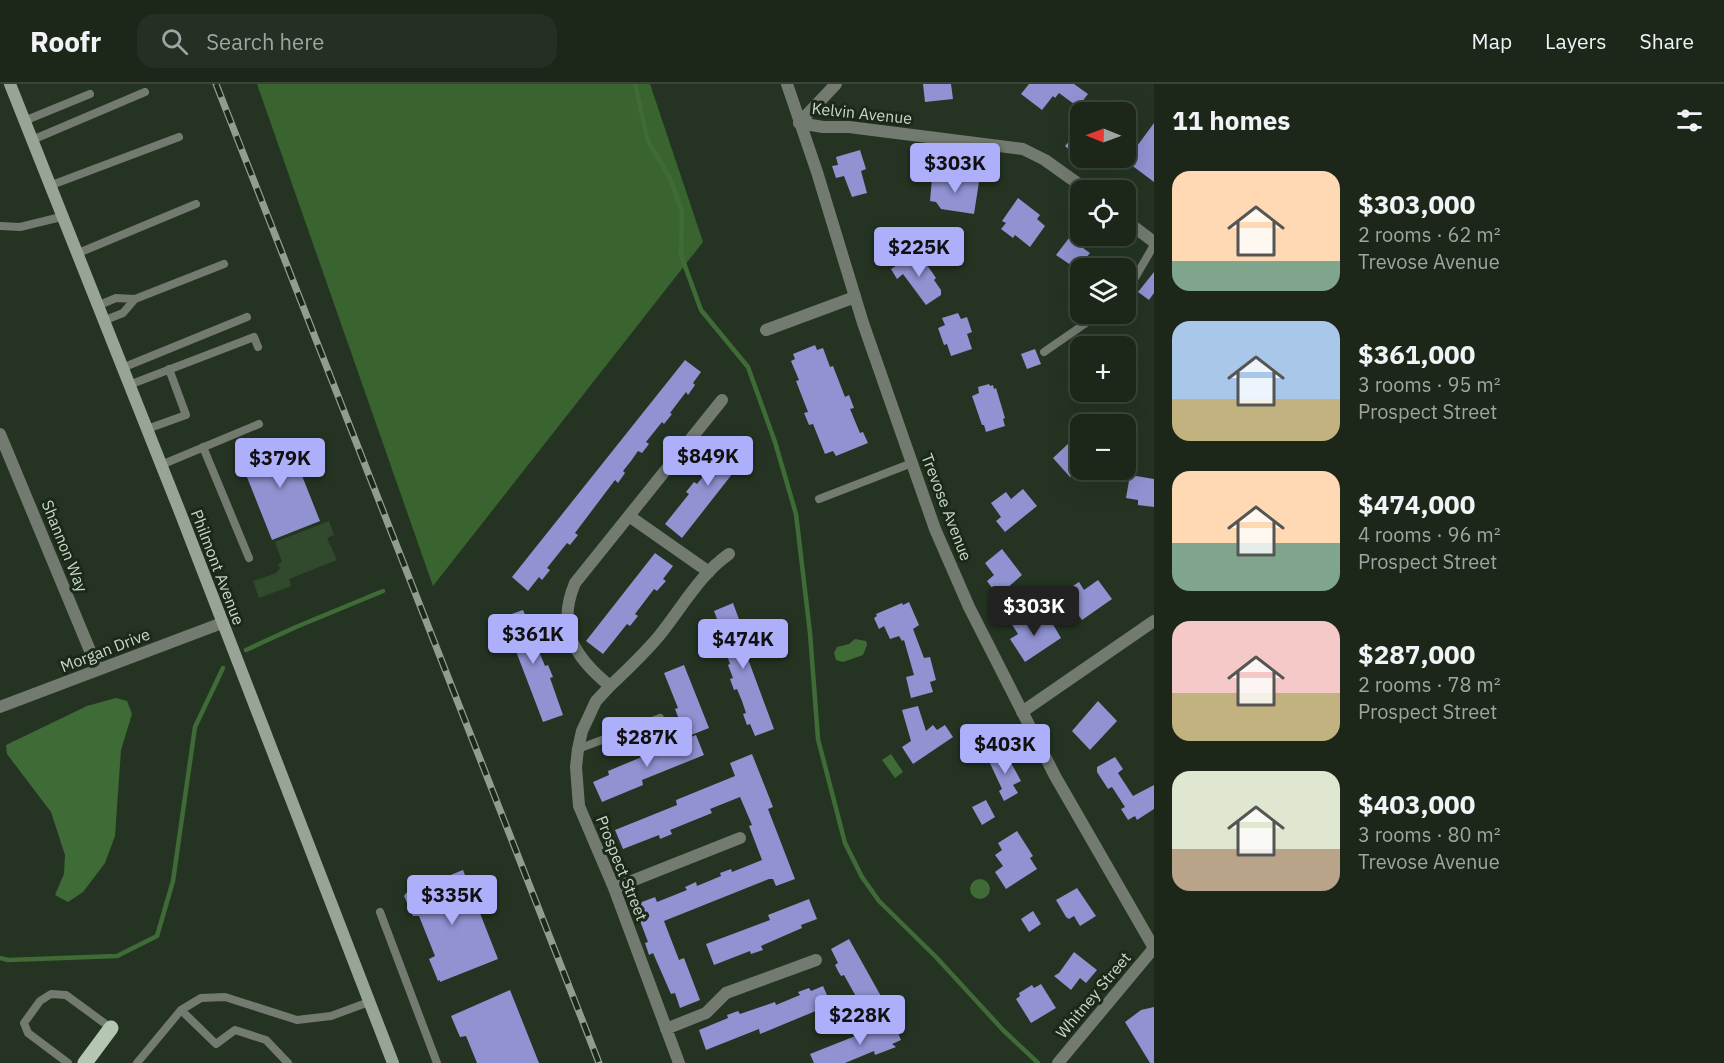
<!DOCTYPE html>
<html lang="en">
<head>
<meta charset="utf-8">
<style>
  :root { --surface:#1c271a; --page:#252f23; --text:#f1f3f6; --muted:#a0a5a2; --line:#3a4439; --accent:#adaffb }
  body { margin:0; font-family:"IBM Plex Sans",sans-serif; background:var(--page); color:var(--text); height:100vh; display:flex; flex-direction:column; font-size:22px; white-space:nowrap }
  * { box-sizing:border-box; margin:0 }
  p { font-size:20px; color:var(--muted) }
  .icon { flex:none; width:33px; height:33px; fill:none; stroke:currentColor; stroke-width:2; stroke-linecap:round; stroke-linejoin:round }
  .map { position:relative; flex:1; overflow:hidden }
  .side { display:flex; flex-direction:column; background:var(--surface); width:570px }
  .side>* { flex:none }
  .needle { width:39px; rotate:271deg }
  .tools { position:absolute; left:1070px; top:18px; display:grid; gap:12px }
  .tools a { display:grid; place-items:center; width:66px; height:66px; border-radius:12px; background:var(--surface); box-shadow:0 6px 24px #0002,0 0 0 2px var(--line); font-size:30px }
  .price { position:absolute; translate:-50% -51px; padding:0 14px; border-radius:6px; background:var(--accent); color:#111; font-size:20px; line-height:39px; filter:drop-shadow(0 2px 3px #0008) }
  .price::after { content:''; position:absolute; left:50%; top:36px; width:18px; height:14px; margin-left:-9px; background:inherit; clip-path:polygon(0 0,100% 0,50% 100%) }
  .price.active { background:#222; color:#fff }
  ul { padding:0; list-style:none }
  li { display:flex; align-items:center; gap:18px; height:150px; padding:0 18px }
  li span { display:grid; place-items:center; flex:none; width:168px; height:120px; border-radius:18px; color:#555 }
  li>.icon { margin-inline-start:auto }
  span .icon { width:72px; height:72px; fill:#fffc; stroke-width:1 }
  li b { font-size:26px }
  h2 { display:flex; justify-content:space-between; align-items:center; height:72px; padding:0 18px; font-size:26px }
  header { display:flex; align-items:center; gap:36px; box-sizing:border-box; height:84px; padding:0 30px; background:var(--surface); border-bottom:2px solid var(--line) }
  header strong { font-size:28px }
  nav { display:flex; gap:33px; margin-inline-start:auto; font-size:21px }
  .search { width:420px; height:54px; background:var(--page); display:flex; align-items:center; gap:15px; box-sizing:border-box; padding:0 21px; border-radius:18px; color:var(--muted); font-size:22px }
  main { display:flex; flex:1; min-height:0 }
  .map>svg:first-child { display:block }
</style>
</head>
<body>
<header>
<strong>Roofr</strong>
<div class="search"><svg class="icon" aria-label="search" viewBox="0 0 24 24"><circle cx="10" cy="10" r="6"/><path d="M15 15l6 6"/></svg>Search here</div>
<nav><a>Map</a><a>Layers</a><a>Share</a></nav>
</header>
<main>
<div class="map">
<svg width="1154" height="979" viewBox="0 0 1154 979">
  <rect width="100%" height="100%" fill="#253422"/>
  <path fill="#31492c" d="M 329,437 L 334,451 L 327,454 L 337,476 L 289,495 L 291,502 L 259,514 L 253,497 L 276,489 L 280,484 L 278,480 L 282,478 L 275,458 Z"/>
  <path fill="#396430" d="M 257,0 L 650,0 L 703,158 L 433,502 Z"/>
  <path fill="#3f6b37" d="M 855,555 L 866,557 L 867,561 L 863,571 L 843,578 L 836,576 L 834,569 L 837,563 L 849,560 Z
    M 116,614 L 127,617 L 132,630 L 121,666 L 115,752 L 105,779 L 83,808 L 68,818 L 55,811 L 64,790 L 65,771 L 51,728 L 7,670 L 6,661 L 87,622 Z
    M 891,670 L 903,688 L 895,694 L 882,676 Z
    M970 805a10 10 0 1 1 20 0a10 10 0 1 1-20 0Z"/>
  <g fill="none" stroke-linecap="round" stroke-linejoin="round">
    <path stroke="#3f6b37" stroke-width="4.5" d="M 635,0 L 648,57 L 670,94 L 682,128 L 681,171 L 701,226 L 748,283 L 775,358 L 796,430 L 810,549 L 818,655 L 845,759 L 862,793 L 879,817 L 936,873 L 1003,946 L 1038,979
      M 246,566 L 296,543 L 383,507
      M 0,874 L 8,876 L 117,872 L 157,852 L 173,797 L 195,643 L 223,584"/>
  </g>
  <path fill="#9092d2" d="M 923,0 L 951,0 L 953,15 L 925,18 Z
    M 1029,0 L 1074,0 L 1088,10 L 1078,23 L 1059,9 L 1055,14 L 1053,12 L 1042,26 L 1021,10 Z
    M 1154,39 L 1154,98 L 1126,77 Z
    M 1080,45 L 1080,75 L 1065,62 Z
    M 860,66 L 866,85 L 861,87 L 867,109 L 852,113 L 844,92 L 836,94 L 832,82 L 838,81 L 836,73 Z
    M 940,92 L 979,98 L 974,130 L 941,125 L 936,118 L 930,117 L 932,94 L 939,95 Z
    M 1018,114 L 1040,131 L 1037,135 L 1045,142 L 1030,163 L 1015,151 L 1013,154 L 1001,145 L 1006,139 L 1002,137 Z
    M 1069,154 L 1090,169 L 1086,174 L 1100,184 L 1075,184 L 1056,171 Z
    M 918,168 L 936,194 L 934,196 L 941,206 L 941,211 L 926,221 L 903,190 L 897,195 L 891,185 Z
    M 1154,188 L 1154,209 L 1149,216 L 1138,208 Z
    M 958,229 L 961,235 L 967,233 L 972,248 L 967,250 L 972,265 L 951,272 L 947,260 L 944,261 L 938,244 L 945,241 L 942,234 Z
    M 815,261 L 817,266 L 823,264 L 830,283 L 833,282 L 845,313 L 849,311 L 854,324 L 850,325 L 860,349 L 863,348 L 868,359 L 836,372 L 833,367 L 825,370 L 813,340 L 809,341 L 804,329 L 808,328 L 796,297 L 799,296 L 791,277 L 795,275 L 793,270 Z
    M 1035,265 L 1041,280 L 1027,285 L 1021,270 Z
    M 685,276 L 701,288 L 693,299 L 695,301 L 688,311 L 686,308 L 670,329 L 672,330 L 664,340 L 662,338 L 646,358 L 649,360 L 642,369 L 638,367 L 631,377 L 623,387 L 625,389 L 618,399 L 615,396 L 575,449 L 578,451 L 570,461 L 567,459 L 547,484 L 550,486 L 542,496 L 539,493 L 528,507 L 512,493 Z
    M 989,300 L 990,302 L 993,301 L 994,305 L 996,304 L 1005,334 L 1003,335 L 1005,342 L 986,348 L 984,341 L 982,341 L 972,312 L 979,309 L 978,303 Z
    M 735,353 L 751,366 L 682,454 L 665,440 L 689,410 L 686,408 L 694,398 L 697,400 L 717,375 L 714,373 L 722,363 L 724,365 Z
    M 287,354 L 320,437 L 272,456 L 239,373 Z
    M 1069,359 L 1080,372 L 1080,384 L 1070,393 L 1053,374 Z
    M 1130,391 L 1154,395 L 1154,423 L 1138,421 L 1138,416 L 1126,414 Z
    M 1023,405 L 1037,422 L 1005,448 L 996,437 L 1001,433 L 991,419 L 1006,408 L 1011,415 Z
    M 1002,465 L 1022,491 L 998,512 L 987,497 L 994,491 L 985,479 Z
    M 655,469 L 673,482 L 663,495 L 666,497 L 657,507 L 654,505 L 635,530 L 638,532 L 630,542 L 627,540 L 603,570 L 586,557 Z
    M 1098,496 L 1112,515 L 1082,536 L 1068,517 L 1072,514 L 1067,506 L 1079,498 L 1084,506 Z
    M 909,518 L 919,541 L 913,545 L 924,574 L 930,573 L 936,596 L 930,598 L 933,608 L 911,614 L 906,593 L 914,591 L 904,556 L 902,557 L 899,552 L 890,555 L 884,542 L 879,545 L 874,534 L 877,532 L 876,530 L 902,519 L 903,521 Z
    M 733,519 L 753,573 L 748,575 L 774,645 L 755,652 L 750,640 L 747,641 L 743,630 L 746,629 L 742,617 L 737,605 L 734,606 L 730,595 L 733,594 L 728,581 L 730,580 L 722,558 L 725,556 L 714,527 Z
    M 523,526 L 529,540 L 532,539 L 537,552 L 533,553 L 545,582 L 548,581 L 553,593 L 550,594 L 563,631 L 543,638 L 503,533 Z
    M 1047,530 L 1061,554 L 1025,578 L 1010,555 L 1018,550 L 1011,539 L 1022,532 L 1029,542 Z
    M 684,581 L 709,644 L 686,653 L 675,625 L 678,624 L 664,589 Z
    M 1098,617 L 1117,637 L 1090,666 L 1072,647 Z
    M 918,622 L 926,647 L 933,641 L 937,646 L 945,641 L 953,653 L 913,680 L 902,663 L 911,657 L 902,626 Z
    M 696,651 L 704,671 L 642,696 L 643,701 L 602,718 L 593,698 L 609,691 L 608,687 L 649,670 L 648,666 L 653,664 L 660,661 L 661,665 Z
    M 1002,668 L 1005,674 L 1009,675 L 1021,697 L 1013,701 L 1018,709 L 1004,717 L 999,707 L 1002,705 L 988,675 Z
    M 752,670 L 773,723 L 768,725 L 795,795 L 776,802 L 773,795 L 769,795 L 664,837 L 679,876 L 684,874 L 700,916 L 680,924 L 675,909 L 671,910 L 653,869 L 649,871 L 645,859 L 648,858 L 634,821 L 655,813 L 657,818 L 687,806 L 685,803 L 696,798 L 697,802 L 721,792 L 720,789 L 731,785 L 732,788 L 762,776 L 749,742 L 752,741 L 740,713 L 710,725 L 712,729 L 670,746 L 672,750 L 660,755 L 659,751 L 623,765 L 615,746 L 677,721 L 676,716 L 735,692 L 730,679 Z
    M 1115,673 L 1123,685 L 1118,689 L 1133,712 L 1154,701 L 1154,725 L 1137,736 L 1135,732 L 1128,736 L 1121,725 L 1125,723 L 1112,703 L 1108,705 L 1097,688 L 1097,683 Z
    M 986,716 L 995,733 L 982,741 L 972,723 Z
    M 1017,747 L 1033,772 L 1030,774 L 1037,785 L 1006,805 L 995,788 L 1003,782 L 995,771 L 1002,766 L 998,759 Z
    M 463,786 L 498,875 L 440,898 L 440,896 L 438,897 L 429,875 L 435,872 L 419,832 L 413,832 L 404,812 L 406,809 Z
    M 1077,804 L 1096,832 L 1080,842 L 1074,832 L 1069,835 L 1066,833 L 1056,816 Z
    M 809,815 L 817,835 L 801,841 L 802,844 L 761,862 L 763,866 L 751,870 L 750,867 L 714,881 L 706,860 L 770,836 L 768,831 Z
    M 1033,827 L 1041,840 L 1029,848 L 1021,835 Z
    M 849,855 L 882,914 L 863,925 L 844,891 L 841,892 L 838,887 L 835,881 L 838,879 L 831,865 Z
    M 1074,868 L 1097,886 L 1086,899 L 1080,894 L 1071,906 L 1054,892 L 1059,889 Z
    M 1041,900 L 1056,924 L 1031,939 L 1016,915 L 1020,912 L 1019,909 L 1032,901 L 1034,904 Z
    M 823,902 L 831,920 L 823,924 L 760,950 L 759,945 L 706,966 L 699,946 L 728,934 L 727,931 L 738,927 L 740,930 L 775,918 L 776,921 L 800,911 L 798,908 L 809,904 L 811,907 Z
    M 510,906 L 539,979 L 477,979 L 466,952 L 460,953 L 451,932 Z
    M 1154,923 L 1154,979 L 1150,979 L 1125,938 L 1141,926 Z
    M 893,937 L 901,956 L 892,960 L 896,963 L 875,971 L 874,967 L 845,979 L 814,979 L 810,970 Z"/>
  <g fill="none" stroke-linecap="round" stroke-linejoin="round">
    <path stroke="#737b71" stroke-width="8" d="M 24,37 L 90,10
      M 32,56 L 145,8
      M 49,102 L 179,53
      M 0,142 L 20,143 L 61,133
      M 76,170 L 196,120
      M 1125,205 L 1132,199 L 1154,161
      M 97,222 L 116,214 L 135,215 L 224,180
      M 103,237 L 123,229 L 135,215
      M 1044,268 L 1099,230
      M 122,284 L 247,233
      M 129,301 L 254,253 L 258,263
      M 147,345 L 186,331 L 169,285
      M 203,363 L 249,474
      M 161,381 L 259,340
      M 819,415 L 912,379
      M 578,665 L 660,634
      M 380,828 L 437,979
      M 181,926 L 201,914 L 225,913 L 297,936 L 331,932 L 369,918
      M 68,979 L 28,949 L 24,939 L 40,917 L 51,910 L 66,911 L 111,944
      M 137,979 L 181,926 L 216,960 L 235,946 L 266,956 L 288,979"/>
    <path stroke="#737b71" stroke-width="12" d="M 799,39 L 823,43 L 849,43 L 1023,65 L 1045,76 L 1087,106
      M 799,39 L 836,0
      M 1125,136 L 1154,158
      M 766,246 L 855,213
      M 0,350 L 98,586
      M 629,432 L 709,488
      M 610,602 C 627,586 644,570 659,552 C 681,525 700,490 729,470
      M 0,623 L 222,539
      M 614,804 L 740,754
      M 666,945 L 706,929 L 726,909 L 816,876
      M 679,979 L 614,804 L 579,722 L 576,683 L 578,665 L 582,647 L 596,617 L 610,602 C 574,573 556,544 575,499 L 722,316
      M 1058,979 L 1154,864"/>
    <path stroke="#737b71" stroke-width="12" d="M 787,0 L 817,88 L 863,239 L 935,445 L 969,523 L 1055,692 L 1154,864
      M 1022,628 L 1154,537"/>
    <path stroke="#98a596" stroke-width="12" d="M 10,0 L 180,428 L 393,979"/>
    <path stroke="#b5c6b2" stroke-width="15" d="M 85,979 L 111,944"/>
    <defs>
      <path id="rail" d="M 216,0 L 599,979"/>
    </defs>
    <use href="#rail" stroke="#929d8f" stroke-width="7"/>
    <use href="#rail" stroke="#1b2a18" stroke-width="4.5" stroke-dasharray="14" stroke-linecap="butt"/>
  </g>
  <g text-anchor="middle" stroke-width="6" stroke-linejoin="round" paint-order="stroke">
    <g font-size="16" fill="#ccd6ca" stroke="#1b2a18">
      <text transform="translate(862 29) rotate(6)" y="6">Kelvin Avenue</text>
      <text transform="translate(947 423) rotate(69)" y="6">Trevose Avenue</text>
      <text transform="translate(65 462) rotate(68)" y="6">Shannon Way</text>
      <text transform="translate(218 483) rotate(69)" y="6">Philmont Avenue</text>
      <text transform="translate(105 566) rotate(-21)" y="6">Morgan Drive</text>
      <text transform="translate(622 784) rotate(68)" y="6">Prospect Street</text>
      <text transform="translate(1093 911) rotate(-50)" y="6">Whitney Street</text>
    </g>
  </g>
</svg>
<div class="tools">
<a><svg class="needle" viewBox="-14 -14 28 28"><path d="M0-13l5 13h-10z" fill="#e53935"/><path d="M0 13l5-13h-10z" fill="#a0a5a2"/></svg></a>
<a><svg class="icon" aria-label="locate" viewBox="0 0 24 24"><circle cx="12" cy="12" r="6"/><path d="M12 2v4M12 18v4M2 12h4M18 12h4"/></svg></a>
<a><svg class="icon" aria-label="layers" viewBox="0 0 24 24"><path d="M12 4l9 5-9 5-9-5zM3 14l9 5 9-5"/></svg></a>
<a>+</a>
<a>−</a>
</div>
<b class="price" style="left:955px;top:110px">$303K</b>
<b class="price" style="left:919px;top:194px">$225K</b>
<b class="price" style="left:708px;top:403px">$849K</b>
<b class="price" style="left:280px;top:405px">$379K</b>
<b class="price active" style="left:1034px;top:553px">$303K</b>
<b class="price" style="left:533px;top:581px">$361K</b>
<b class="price" style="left:743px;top:586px">$474K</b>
<b class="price" style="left:647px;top:684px">$287K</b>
<b class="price" style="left:1005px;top:691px">$403K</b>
<b class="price" style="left:452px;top:842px">$335K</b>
<b class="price" style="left:860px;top:962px">$228K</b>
</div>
<section class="side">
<h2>11 homes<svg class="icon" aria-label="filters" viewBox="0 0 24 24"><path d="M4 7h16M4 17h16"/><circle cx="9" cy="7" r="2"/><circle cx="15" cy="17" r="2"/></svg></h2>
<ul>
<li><span style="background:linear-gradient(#ffd9b3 75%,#7fa58c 0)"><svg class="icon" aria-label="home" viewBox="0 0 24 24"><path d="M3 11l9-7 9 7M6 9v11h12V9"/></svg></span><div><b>$303,000</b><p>2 rooms · 62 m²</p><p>Trevose Avenue</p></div></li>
<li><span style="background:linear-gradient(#a9c7e8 65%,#c2b280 0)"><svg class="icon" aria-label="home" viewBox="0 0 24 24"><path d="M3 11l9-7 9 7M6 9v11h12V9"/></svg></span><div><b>$361,000</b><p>3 rooms · 95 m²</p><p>Prospect Street</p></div></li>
<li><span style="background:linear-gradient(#ffd9b3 60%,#7fa58c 0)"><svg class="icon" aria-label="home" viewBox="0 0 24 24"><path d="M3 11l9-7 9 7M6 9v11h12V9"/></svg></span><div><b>$474,000</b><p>4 rooms · 96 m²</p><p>Prospect Street</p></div></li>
<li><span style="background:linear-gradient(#f6c9c9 60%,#c2b280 0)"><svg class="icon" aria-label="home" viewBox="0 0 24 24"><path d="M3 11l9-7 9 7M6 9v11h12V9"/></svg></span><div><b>$287,000</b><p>2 rooms · 78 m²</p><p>Prospect Street</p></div></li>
<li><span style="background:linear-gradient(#dfe7d0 65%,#b9a48a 0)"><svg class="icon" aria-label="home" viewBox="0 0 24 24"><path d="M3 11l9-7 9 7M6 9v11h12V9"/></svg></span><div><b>$403,000</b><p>3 rooms · 80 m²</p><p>Trevose Avenue</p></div></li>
</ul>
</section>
</main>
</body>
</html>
